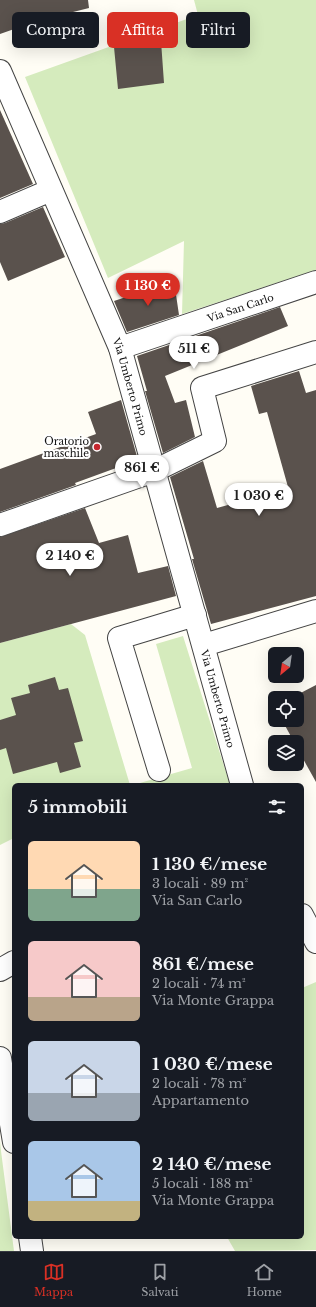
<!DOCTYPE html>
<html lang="it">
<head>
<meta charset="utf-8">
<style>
  :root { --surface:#171b24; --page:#242831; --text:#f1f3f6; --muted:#9ea1a6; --line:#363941; --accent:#d93025 }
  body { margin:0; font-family:"Libre Baskerville",serif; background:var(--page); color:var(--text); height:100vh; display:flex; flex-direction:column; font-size:15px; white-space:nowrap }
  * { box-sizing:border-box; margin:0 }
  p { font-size:13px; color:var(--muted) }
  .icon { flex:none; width:22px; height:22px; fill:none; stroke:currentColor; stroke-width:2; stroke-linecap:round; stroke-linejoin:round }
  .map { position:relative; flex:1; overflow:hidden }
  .panel { position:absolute; left:12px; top:783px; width:292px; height:456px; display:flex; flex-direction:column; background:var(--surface); border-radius:6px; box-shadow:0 4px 16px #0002 }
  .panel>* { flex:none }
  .guide { position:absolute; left:12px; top:12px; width:292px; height:36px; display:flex; gap:8px }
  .needle { width:26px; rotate:209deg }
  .buttons { position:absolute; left:268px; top:647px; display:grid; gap:8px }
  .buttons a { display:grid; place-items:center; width:36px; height:36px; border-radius:6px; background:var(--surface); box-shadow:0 4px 16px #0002; font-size:20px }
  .price { position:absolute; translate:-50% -34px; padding:0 9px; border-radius:14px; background:#fff; color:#222; font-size:13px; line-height:26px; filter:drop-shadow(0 1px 2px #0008) }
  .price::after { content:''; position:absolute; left:50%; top:24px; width:12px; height:9px; margin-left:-6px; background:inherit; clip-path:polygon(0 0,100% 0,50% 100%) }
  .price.selected { background:var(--accent); color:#fff }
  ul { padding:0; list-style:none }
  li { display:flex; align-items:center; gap:12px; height:100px; padding:0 16px }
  li span { display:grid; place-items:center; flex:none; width:112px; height:80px; border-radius:6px; color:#555 }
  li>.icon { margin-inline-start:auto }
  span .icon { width:48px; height:48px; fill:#fffc; stroke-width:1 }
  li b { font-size:17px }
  h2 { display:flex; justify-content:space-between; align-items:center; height:48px; padding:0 16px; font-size:17px }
  .chip { padding:0 14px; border-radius:6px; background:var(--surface); box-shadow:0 4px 16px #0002; font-size:14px; line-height:36px }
  .chip.selected { background:var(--accent); color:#fff }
  .tab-bar { display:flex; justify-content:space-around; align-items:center; height:56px; border-top:1px solid var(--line); background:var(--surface); font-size:11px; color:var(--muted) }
  .tab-bar a { display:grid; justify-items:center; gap:2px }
  .tab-bar .selected { color:var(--accent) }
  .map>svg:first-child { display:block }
</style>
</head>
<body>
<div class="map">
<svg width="316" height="1251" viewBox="0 0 316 1251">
  <rect width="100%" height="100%" fill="#fffdf5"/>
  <path fill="#d5ebbd" d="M 194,0 L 316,0 L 316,270 L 182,314 L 184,241 L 108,278 L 25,77 L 198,15 Z
    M 71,624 L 85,635 L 130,785 L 14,785 L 14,838 L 0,845 L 0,643 Z
    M 183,636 L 230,785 L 133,785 L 192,768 L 156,644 Z
    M 316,982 L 316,1250 L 235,1251 L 227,1237 L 302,1237 L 302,988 Z
    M 0,1141 L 1,1151 L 14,1251 L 0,1251 Z"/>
  <path fill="#5a524d" d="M 0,0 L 88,0 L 89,8 L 37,21 L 0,34 Z
    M 159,13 L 164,83 L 118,89 L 112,26 Z
    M 0,110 L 33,184 L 0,198 Z
    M 43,207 L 65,257 L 8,281 L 0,262 L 0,224 L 5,223 Z
    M 174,281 L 179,315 L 127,332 L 114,301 Z
    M 280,307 L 288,326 L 165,376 L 175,403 L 186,400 L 195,437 L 163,453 L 145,391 L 147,391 L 137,356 Z
    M 299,371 L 306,393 L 316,390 L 316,596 L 211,624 L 192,559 L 194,559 L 170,477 L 203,461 L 217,508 L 286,489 L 285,488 L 288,487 L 267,412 L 259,414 L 251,386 Z
    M 121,400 L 138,460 L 75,483 L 76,485 L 0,512 L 0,469 L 96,434 L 88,412 Z
    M 85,508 L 99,543 L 128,535 L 138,573 L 168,566 L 176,596 L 0,643 L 0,537 Z
    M 55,677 L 59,690 L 68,688 L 83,741 L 74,743 L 81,767 L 60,773 L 57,762 L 13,774 L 6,748 L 0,750 L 0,720 L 16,715 L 11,698 L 30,693 L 28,685 Z
    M 316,685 L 316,782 L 297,748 L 297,742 L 294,742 L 282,720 L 297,720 L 297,698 L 291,698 Z"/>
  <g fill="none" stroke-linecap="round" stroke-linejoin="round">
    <defs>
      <g id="minor">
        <path id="s1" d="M 0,71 L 120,348 L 242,785"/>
        <path d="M 0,212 L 51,190"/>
        <path id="s2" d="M 120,348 L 316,282"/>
        <path d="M 0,525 L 154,471 L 215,441 L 202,388 L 316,352"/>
        <path d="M 204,645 L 316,611"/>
        <path d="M 159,770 L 119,638 L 195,615"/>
        <path d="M 302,915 L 316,942"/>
        <path d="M 0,970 L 14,962"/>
        <path d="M 0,1058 L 14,1142"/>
        <path d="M 30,1237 L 32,1251"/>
      </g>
    </defs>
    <use href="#minor" stroke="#444" stroke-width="24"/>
    <use href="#minor" stroke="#fff" stroke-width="22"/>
  </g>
  <circle fill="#c4262e" stroke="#fff" stroke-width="1.5" cx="97" cy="447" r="4"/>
  <g text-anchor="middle" stroke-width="4" stroke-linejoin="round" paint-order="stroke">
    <g font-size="10" fill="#111" stroke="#fff">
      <text dy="4" stroke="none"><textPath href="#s2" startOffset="127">Via San Carlo</textPath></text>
      <text dy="4" stroke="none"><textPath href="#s1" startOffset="342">Via Umberto Primo</textPath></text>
      <text dy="4" stroke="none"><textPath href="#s1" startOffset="666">Via Umberto Primo</textPath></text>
    </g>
    <g font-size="10" fill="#111" stroke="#fff" text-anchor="end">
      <text x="89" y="445">Oratorio<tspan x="89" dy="12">maschile</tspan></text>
    </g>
  </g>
</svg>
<div class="buttons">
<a><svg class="needle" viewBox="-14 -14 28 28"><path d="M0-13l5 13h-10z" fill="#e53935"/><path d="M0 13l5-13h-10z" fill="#9ea1a6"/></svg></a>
<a><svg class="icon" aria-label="locate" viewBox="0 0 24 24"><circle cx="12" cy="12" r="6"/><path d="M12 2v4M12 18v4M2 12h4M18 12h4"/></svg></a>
<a><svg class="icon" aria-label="layers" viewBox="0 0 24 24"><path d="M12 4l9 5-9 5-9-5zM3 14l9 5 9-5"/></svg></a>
</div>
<b class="price selected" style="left:148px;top:307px">1 130 €</b>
<b class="price" style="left:194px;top:370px">511 €</b>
<b class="price" style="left:142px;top:489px">861 €</b>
<b class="price" style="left:259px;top:517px">1 030 €</b>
<b class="price" style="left:70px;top:577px">2 140 €</b>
<div class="guide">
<a class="chip">Compra</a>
<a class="chip selected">Affitta</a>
<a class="chip">Filtri</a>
</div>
<section class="panel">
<h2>5 immobili<svg class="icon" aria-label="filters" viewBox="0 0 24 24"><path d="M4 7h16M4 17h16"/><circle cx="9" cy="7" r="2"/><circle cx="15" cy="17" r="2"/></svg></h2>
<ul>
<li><span style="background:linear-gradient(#ffd9b3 60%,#7fa58c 0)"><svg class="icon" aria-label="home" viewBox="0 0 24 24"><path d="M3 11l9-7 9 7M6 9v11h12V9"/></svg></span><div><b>1 130 €/mese</b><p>3 locali · 89 m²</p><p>Via San Carlo</p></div></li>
<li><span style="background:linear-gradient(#f6c9c9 70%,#b9a48a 0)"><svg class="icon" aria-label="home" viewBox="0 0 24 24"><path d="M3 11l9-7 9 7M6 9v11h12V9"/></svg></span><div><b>861 €/mese</b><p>2 locali · 74 m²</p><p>Via Monte Grappa</p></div></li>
<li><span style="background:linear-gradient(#c9d6e8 65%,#9aa5b1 0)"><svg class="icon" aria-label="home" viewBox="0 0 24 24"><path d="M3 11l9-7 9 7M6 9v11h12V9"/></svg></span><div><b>1 030 €/mese</b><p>2 locali · 78 m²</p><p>Appartamento</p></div></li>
<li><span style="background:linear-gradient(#a9c7e8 75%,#c2b280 0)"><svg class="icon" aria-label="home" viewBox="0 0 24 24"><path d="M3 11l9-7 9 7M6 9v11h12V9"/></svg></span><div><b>2 140 €/mese</b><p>5 locali · 188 m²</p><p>Via Monte Grappa</p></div></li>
</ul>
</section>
</div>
<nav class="tab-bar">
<a class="selected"><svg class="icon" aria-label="map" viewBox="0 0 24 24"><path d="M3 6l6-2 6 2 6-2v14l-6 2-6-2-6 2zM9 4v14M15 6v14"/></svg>Mappa</a>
<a><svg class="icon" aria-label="saved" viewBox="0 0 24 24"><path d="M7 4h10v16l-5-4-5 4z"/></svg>Salvati</a>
<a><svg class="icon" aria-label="home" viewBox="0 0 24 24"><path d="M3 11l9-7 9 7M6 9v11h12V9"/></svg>Home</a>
</nav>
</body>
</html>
